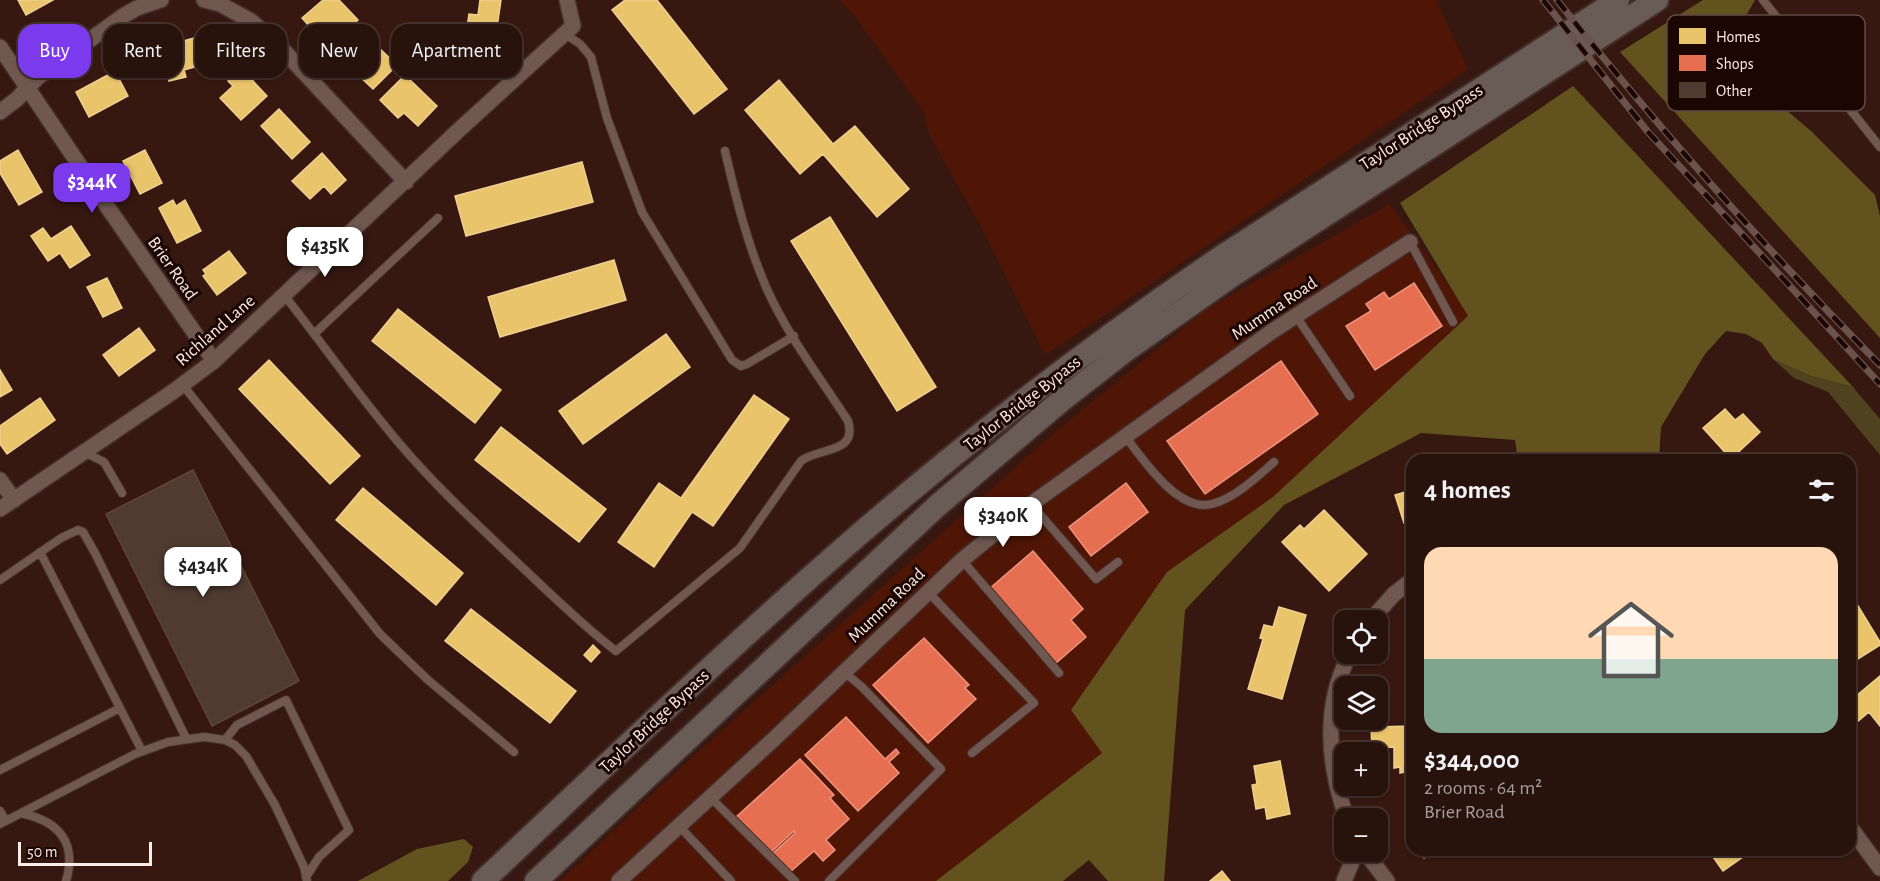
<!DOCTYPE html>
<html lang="en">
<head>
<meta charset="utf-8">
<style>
  :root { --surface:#28120c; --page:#301b15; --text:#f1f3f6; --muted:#a59e9d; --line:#44322d; --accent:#7c3aed }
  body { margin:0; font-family:"Alegreya Sans",sans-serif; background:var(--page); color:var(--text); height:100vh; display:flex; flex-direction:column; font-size:22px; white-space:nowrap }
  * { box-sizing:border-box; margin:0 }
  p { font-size:20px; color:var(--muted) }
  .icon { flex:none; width:33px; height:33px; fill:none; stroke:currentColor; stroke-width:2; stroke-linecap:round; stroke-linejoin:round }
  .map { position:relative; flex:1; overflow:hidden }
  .sheet { position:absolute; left:1406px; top:454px; width:450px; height:402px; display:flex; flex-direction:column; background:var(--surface); border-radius:18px; box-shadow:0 2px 4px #0004,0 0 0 2px var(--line) }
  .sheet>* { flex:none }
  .hud { position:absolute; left:18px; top:24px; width:570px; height:54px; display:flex; gap:12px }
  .buttons { position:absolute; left:1334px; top:610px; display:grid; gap:12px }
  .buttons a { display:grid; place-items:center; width:54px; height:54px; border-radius:12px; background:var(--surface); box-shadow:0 2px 4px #0004,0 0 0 2px var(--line); font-size:30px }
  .scale { position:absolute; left:18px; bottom:15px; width:134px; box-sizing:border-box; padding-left:6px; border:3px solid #fbece8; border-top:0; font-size:16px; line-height:21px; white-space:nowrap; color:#fbece8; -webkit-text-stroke:4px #1c0602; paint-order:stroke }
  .price { position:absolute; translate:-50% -51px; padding:0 14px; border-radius:12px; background:#fff; color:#222; font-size:20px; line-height:39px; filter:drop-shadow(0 2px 3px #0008) }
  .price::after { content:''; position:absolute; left:50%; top:36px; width:18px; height:14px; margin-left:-9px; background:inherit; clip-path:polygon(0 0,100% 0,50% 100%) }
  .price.active { background:var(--accent); color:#fff }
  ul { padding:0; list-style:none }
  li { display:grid; align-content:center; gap:12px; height:318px; padding:0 18px }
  li span { display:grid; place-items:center; height:186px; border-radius:18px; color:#555 }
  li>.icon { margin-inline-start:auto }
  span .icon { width:108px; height:108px; fill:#fffc; stroke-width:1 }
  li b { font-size:26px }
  h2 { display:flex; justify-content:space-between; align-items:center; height:72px; padding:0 18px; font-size:26px }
  .pill { padding:0 21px; border-radius:18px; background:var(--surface); box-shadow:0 2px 4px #0004,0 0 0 2px var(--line); font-size:21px; line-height:54px }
  .pill.active { background:var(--accent); color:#fff }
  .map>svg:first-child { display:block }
</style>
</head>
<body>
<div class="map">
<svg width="1880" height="881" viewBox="0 0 1880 881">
  <rect width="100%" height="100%" fill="#361810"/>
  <path fill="#501605" d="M 839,0 L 1436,0 L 1468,69 L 1045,355 L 981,227 L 929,134 L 924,112 L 854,15 Z
    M 1390,204 L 1472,318 L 1108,666 L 1102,753 L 939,881 L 560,881 L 678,770 L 1057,430 L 1207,309 Z"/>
  <path fill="#4f421f" d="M 1773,359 L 1811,376 L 1853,387 L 1880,419 L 1880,455 L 1828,392 L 1794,378 Z"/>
  <path fill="#62531e" d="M 1703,0 L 1755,0 L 1747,14 L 1722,29 L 1705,47 L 1700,66 L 1713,81 L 1749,79 L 1811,131 L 1875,195 L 1880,216 L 1880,338 L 1620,52 Z
    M 1573,86 L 1853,387 L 1811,376 L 1773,359 L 1762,343 L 1746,334 L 1726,331 L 1705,354 L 1661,427 L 1659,460 L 1518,460 L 1515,440 L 1421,433 L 1284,505 L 1185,610 L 1164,881 L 1108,881 L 1089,860 L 1063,881 L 936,881 L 1102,753 L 1071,710 L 1167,572 L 1273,497 L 1468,316 L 1400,203 Z
    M 464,839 L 473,847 L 468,862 L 448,881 L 358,881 L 417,849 Z"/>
  <path fill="#e9c46a" stroke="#eed090" stroke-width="1.5" d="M 18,0 L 53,0 L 26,15 Z
    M 323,0 L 339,0 L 358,20 L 328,47 L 302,18 Z
    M 480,0 L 501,0 L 492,61 L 456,55 L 460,33 L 466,34 L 469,14 L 478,15 Z
    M 625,0 L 657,0 L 727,89 L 694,114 L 612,10 Z
    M 194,38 L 202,65 L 184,70 L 186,77 L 169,81 L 167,73 L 160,75 L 152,50 Z
    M 361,39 L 374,51 L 378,47 L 397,65 L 373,89 L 341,59 Z
    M 241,68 L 267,96 L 241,120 L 220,98 L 233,86 L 228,81 Z
    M 115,71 L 128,96 L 89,117 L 76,92 Z
    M 405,75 L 437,106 L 418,126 L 404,113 L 398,118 L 380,100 Z
    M 779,80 L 833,144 L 855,126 L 909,189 L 877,217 L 823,154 L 800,174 L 745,110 Z
    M 279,109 L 310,142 L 292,159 L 261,126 Z
    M 18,150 L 42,192 L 19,205 L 0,173 L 0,161 Z
    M 145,150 L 162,183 L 140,194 L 123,161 Z
    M 322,153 L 346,180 L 331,194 L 324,186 L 310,199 L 292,181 Z
    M 582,162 L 593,202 L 466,236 L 455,196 Z
    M 173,200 L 176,206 L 185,200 L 201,231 L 177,243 L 159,208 Z
    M 830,217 L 936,387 L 897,411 L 791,241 Z
    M 71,226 L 90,255 L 70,268 L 60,253 L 48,261 L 31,236 L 43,228 L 51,239 Z
    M 229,251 L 246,273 L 217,295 L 203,276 L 206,274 L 203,270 Z
    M 614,260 L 626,300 L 500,337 L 488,297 Z
    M 107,278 L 122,308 L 103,317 L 87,287 Z
    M 398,309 L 501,390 L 475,423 L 372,341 Z
    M 139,328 L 155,350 L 119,376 L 103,355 Z
    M 666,334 L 690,367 L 583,444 L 559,411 Z
    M 269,360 L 360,456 L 330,484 L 239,389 Z
    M 0,370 L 12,390 L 0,397 Z
    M 754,395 L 789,419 L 713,526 L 692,512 L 654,567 L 618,542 L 659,483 L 681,498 Z
    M 40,398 L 55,420 L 7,454 L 0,444 L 0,426 Z
    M 1725,409 L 1735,420 L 1743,414 L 1760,432 L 1731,459 L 1703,428 Z
    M 501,427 L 606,509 L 579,542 L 475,460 Z
    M 363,488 L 463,573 L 436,605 L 336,520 Z
    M 1412,490 L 1412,520 L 1404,523 L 1395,495 Z
    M 1324,510 L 1367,554 L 1329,591 L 1282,542 L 1300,525 L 1304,529 Z
    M 1852,596 L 1880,642 L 1880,645 L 1850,664 L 1850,598 Z
    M 1279,607 L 1306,615 L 1282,699 L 1248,689 L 1263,639 L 1260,638 L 1264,625 L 1273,627 Z
    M 471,609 L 576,691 L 550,723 L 445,641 Z
    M 593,645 L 600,652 L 591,662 L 584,655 Z
    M 1880,676 L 1880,726 L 1869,712 L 1850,728 L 1850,701 Z
    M 1412,726 L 1412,764 L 1405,764 L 1405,772 L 1400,773 L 1400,767 L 1394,768 L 1394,747 L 1372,748 L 1371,727 Z
    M 1280,761 L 1290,814 L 1267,819 L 1265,807 L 1256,809 L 1252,785 L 1257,784 L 1254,766 Z
    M 1412,814 L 1412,829 L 1406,817 Z
    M 1421,850 L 1441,850 L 1424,858 Z
    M 1708,850 L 1753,850 L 1723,871 Z
    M 1222,871 L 1230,881 L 1210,881 Z"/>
  <path fill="#e76f51" stroke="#ed947e" stroke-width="1.5" d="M 1414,283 L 1442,326 L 1375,370 L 1346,326 L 1371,311 L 1366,304 L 1384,292 L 1389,299 Z
    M 1281,361 L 1318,414 L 1205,494 L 1167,441 Z
    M 1126,483 L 1148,512 L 1091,556 L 1069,527 Z
    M 1033,551 L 1083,609 L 1071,620 L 1086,637 L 1055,664 L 989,589 Z
    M 924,638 L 969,685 L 965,688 L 976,699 L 928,743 L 873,685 Z
    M 846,717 L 885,759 L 896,749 L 899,753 L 889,762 L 899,773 L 858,811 L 805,755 Z
    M 800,759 L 834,795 L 830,798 L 849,819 L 826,840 L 835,850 L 823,861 L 814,851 L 789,873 L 772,854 L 795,833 L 794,831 L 770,853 L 736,817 Z"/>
  <path fill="#503b30" stroke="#5e463b" stroke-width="1.5" d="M 193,470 L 299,681 L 212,726 L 106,514 Z"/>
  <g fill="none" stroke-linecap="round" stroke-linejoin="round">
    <defs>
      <path id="lane" d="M 1763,0 L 1880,147
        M 565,34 L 580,44 L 591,57 L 607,118 L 642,212 L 732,360 L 741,366 L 747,364 L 794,336
        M 1410,242 L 1453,322
        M 284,295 C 323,344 358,395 399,443 C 437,488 481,528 524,569 C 554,597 583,626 616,651 L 740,548 L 801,461 C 819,447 858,454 848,421 C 821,379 786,333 766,287 C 747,243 736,198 725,151
        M 1296,316 L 1350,396
        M 314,334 L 438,218
        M 182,384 L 380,634 L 428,680 L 514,752
        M 1125,436 C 1143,459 1178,513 1212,504 C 1235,498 1257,477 1274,462
        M 84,452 L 104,462 L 122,493
        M 1031,504 L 1096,579 L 1118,562
        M 40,552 L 142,751
        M 962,560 L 1059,673
        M 0,580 L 61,538 L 78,530 L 83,532 L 95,553 L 186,738
        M 928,592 L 1034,703 L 972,753
        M 225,740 L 237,725 L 286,700 L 349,830 L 319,857 L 306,877
        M 0,770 L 120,708
        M 710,797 L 795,881
        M 0,811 L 6,821
        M 24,814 C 60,822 77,844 66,881
        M 0,824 L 135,754 L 168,742 L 204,737 L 225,740 L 235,745 L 246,756 L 275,805 L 304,867 L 307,881
        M 678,825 L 731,881
        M 829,881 L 941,769 L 862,687 L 844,672"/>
      <path id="street" d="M 204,0 L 220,4 L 251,21 L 283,50 L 406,182
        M 0,47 L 109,209 L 214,361
        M 0,112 L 17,99 L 37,78 L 123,16 L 137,8 L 161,0
        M 0,480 L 14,500
        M 0,509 L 174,391 L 214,361 L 461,128 L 573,26 L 567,0
        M 1370,621 L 1394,594 L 1412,580
        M 1347,819 C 1328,766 1322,706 1350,654
        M 1850,827 L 1880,868
        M 1365,852 L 1387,881
        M 619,881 L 775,738 L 962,560 L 1027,507 L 1271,332 L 1410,242
        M 1344,881 L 1352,862 L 1353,852"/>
      <path id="primary" d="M 483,881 C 608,764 732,644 862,532 C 976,434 1096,342 1221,257 L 1618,0
        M 536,881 L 937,506 L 1062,400 L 1125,351 L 1233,275 L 1657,0"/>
    </defs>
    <use href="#lane" stroke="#44302d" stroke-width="10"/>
    <use href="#street" stroke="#44302d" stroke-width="18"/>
    <use href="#primary" stroke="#44302d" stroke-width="26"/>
    <use href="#lane" stroke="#705851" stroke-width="8"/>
    <use href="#street" stroke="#705851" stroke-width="15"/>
    <use href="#primary" stroke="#695b56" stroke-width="22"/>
    <defs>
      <path id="rail" d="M 1543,0 L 1648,132 L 1880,384
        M 1557,0 C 1657,127 1767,250 1880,365"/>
    </defs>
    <use href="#rail" stroke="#69534c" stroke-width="7"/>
    <use href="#rail" stroke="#1c0602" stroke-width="4.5" stroke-dasharray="14" stroke-linecap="butt"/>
  </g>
  <g text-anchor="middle" stroke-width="6" stroke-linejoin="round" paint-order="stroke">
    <g font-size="18" fill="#fbece8" stroke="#1c0602">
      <text transform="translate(1421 127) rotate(-33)" y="6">Taylor Bridge Bypass</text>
      <text transform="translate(173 268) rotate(55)" y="6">Brier Road</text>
      <text transform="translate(1274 308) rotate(-34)" y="6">Mumma Road</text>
      <text transform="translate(215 330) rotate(-41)" y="6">Richland Lane</text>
      <text transform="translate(1022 403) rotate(-38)" y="6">Taylor Bridge Bypass</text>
      <text transform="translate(886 605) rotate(-44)" y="6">Mumma Road</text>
      <text transform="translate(654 721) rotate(-43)" y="6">Taylor Bridge Bypass</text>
    </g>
  </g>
  <rect x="1667" y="15" width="198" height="96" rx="9" fill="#1c0602" stroke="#5f4b47" stroke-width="1.5"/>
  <rect x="1679" y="28" width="27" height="16" fill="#e9c46a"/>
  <rect x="1679" y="55" width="27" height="16" fill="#e76f51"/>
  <rect x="1679" y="82" width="27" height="16" fill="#503b30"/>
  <g font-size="16" fill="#fbece8">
    <text x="1716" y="42">Homes</text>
    <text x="1716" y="69">Shops</text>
    <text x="1716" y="96">Other</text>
  </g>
</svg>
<div class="buttons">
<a><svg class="icon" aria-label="locate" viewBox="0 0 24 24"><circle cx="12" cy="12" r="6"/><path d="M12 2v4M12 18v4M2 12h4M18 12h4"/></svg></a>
<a><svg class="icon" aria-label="layers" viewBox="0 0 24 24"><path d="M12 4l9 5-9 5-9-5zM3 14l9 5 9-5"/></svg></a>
<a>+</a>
<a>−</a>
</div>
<div class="scale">50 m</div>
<b class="price active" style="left:92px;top:214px">$344K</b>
<b class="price" style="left:325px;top:278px">$435K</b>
<b class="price" style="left:1003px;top:548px">$340K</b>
<b class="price" style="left:203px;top:598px">$434K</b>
<div class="hud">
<a class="pill active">Buy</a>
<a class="pill">Rent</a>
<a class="pill">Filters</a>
<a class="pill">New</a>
<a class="pill">Apartment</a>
</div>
<section class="sheet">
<h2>4 homes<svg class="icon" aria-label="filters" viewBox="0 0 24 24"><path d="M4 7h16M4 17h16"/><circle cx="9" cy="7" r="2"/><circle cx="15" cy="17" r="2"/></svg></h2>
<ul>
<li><span style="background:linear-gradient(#ffd9b3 60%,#7fa58c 0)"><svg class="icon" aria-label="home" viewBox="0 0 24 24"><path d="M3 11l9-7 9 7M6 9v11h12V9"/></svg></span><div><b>$344,000</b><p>2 rooms · 64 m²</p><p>Brier Road</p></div></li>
</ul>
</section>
</div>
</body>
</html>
